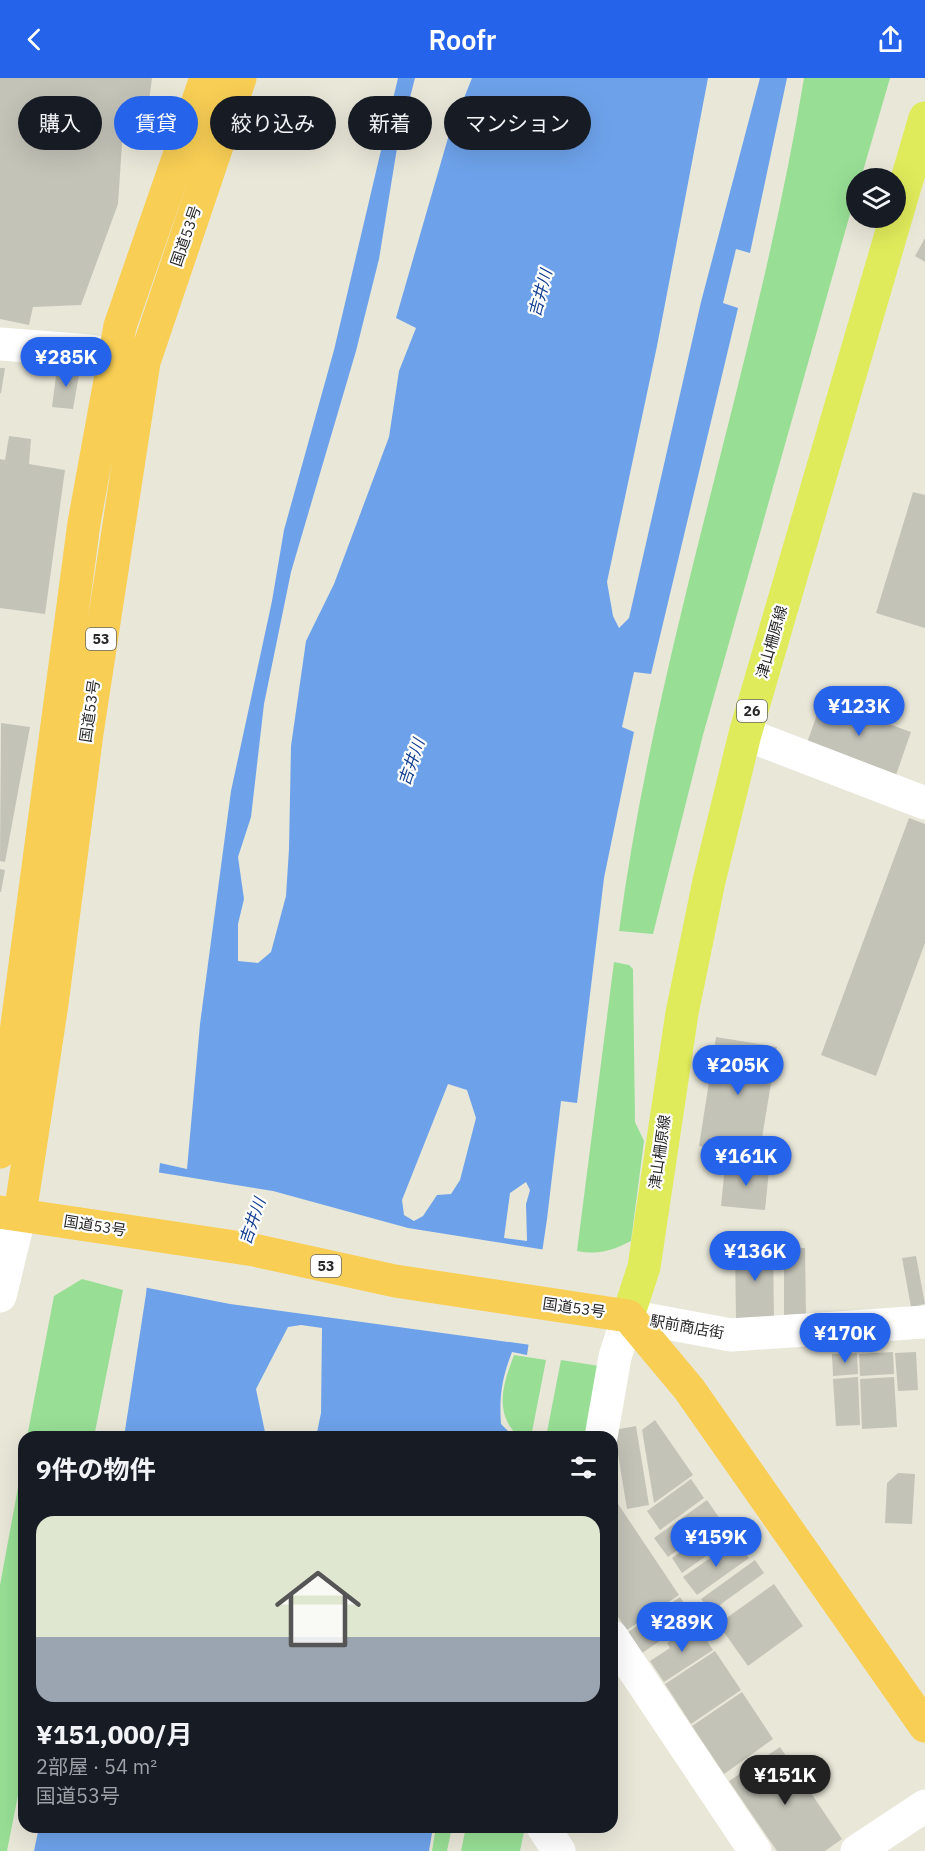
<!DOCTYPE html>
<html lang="ja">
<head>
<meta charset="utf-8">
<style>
  :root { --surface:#171b24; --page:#20242c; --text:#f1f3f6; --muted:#9ea1a6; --line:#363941; --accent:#2563eb }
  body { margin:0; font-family:"IBM Plex Sans","Noto Sans JP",sans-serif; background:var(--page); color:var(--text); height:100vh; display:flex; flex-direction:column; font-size:22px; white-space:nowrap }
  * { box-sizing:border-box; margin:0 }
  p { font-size:20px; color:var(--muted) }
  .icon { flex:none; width:33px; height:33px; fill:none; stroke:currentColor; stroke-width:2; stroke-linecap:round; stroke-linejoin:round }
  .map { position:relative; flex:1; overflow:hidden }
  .sheet { position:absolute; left:18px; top:1353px; width:600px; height:402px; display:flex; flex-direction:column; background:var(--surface); border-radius:18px; box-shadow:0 6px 24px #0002 }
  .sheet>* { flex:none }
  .banner { position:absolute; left:18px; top:18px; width:600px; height:54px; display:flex; gap:12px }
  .controls { position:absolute; left:846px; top:90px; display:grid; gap:12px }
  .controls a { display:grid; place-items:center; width:60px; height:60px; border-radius:50%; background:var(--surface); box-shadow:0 6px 24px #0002; font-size:30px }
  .price { position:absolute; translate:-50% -51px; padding:0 14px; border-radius:21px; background:var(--accent); color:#fff; font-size:20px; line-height:39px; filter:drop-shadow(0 2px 3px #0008) }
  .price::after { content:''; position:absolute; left:50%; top:36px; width:18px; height:14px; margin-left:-9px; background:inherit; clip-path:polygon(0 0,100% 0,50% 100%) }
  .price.current { background:#222; color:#fff }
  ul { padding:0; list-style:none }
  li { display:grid; align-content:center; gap:12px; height:318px; padding:0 18px }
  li+li { border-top:2px solid var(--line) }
  li span { display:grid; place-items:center; height:186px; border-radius:18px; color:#555 }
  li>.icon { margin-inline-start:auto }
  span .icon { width:108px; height:108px; fill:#fffc; stroke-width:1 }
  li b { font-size:26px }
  h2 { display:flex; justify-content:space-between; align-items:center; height:72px; padding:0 18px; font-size:26px }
  .tag { padding:0 21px; border-radius:27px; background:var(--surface); box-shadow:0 6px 24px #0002; font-size:21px; line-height:54px }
  .tag.current { background:var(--accent); color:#fff }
  header { display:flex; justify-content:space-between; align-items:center; height:78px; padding:0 18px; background:var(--accent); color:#fff; font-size:27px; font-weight:600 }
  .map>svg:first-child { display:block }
</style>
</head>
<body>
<header><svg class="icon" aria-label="back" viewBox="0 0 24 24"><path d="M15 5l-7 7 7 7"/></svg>Roofr<svg class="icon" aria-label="share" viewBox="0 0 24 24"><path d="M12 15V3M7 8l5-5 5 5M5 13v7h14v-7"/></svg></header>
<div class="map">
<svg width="925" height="1773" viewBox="0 0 925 1773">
  <rect width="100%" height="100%" fill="#e9e7d8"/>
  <path fill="#98df95" d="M 804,0 L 890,0 L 861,100 L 856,100 L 856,115 L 703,657 L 653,856 L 619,853 C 657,565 757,287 804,0 Z
    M 614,884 L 629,887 L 633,891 L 635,1044 L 644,1063 L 631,1163 C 611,1173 599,1177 577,1173 Z
    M 82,1201 L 123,1212 L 94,1359 L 27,1359 L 54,1218 Z
    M 514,1277 L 546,1282 L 531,1359 L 515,1359 L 515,1355 C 494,1331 504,1304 514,1277 Z
    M 561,1282 L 606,1289 L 595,1359 L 546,1359 Z
    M 24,1377 L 24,1687 L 7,1773 L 0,1773 L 0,1507 Z
    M 436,1749 L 452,1749 L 447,1773 L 432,1773 Z
    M 466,1749 L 525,1749 L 520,1773 L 461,1773 Z"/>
  <path fill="#6da2ea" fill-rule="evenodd" d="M 398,0 L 415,0 L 397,70 L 379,181 L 356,273 L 291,494 L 264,626 L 251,739 L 238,779 L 244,821 L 238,846 L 238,883 L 258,885 L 271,874 L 286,818 L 289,771 L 291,668 L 306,563 L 334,506 L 389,359 L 399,293 L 416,250 L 396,240 L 448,60 L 472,0 L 708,0 L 657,268 L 607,504 L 613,538 L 619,550 L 629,540 L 701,224 L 760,0 L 787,0 L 750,175 L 736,171 L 723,225 L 738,230 L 651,596 L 634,594 L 622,649 L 634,654 L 604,800 L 577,1025 L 561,1023 L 547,1141 L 527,1277 L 512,1274 C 502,1300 499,1318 501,1346 L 511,1356 L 511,1359 L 316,1359 L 321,1335 L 322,1250 L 301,1247 L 288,1249 L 256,1311 L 266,1359 L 124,1359 L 146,1216 L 160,1085 L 187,1091 L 200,946 L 231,713 L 272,523 L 284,452 L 334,272 ZM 448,1006 L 467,1012 L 476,1040 L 460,1102 L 451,1116 L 437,1117 L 423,1138 L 414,1143 L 404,1137 L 402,1122 ZM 526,1104 L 530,1112 L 526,1126 L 527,1163 L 504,1160 L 510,1115 Z
    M 39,1749 L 433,1749 L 429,1773 L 34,1773 Z"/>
  <path fill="#e9e7d8" d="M 156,1094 L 273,1113 L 408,1150 L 546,1172 L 531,1267 L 230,1226 L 143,1209 Z"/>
  <path fill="#c4c3b8" d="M 0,0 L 152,0 L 147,39 L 124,36 L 118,126 L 81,227 L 33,229 L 29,247 L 0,241 Z
    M 925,160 L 925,184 L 915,178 Z
    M 0,290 L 5,290 L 1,315 L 0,315 Z
    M 57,290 L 80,291 L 73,331 L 52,329 Z
    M 9,358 L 31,361 L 29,386 L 65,392 L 45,536 L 0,530 L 0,381 L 5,382 Z
    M 913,414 L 925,417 L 925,550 L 876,535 Z
    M 822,622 L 911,654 L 896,697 L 807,665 Z
    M 1,645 L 30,649 L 5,784 L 0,783 Z
    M 909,740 L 925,746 L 925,865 L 876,998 L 821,977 Z
    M 0,791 L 5,792 L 1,814 L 0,814 Z
    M 716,959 L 777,969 L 759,1078 L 699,1068 Z
    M 758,1081 L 770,1082 L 765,1132 L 721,1128 L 725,1088 L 757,1091 Z
    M 773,1167 L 774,1239 L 736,1240 L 735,1168 Z
    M 784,1170 L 805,1170 L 806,1236 L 784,1237 Z
    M 916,1178 L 925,1226 L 911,1229 L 902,1180 Z
    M 893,1274 L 894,1296 L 860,1298 L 859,1276 Z
    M 916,1274 L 918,1312 L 898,1313 L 895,1275 Z
    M 857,1275 L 858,1296 L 833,1298 L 832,1276 Z
    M 858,1299 L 860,1347 L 836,1348 L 833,1301 Z
    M 894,1299 L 897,1349 L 862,1351 L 860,1301 Z
    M 655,1342 L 693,1397 L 654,1425 L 642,1352 Z
    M 636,1348 L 649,1427 L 627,1431 L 614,1352 Z
    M 898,1395 L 915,1396 L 912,1446 L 885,1445 L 887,1405 Z
    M 691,1401 L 704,1420 L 660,1452 L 647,1433 Z
    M 612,1417 L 679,1517 L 627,1552 L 612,1530 Z
    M 707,1422 L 720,1441 L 668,1479 L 654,1460 Z
    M 724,1443 L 734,1458 L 682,1495 L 672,1480 Z
    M 736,1462 L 749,1480 L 697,1517 L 683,1499 Z
    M 755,1482 L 764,1495 L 710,1534 L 701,1521 Z
    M 774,1506 L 803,1548 L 748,1588 L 718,1546 Z
    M 680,1519 L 694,1540 L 642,1575 L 628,1554 Z
    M 695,1545 L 713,1572 L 664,1604 L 650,1583 L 670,1570 L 667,1565 Z
    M 715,1573 L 741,1612 L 691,1646 L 665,1606 Z
    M 742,1614 L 773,1661 L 724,1696 L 692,1648 Z
    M 780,1669 L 842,1761 L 825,1773 L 777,1773 L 729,1703 Z"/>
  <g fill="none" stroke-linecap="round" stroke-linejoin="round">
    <path stroke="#fff" stroke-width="33" d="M 0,266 L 90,273 L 141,283
      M 745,656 L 925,725
      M 0,1218 L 20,1136
      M 601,1359 L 615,1279 L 628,1238 L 731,1257 L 925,1244
      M 612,1559 L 755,1773
      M 543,1749 L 559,1773
      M 857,1773 L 925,1728"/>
    <path stroke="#e0eb5b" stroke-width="33" d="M 628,1238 L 644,1189 L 682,935 L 709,803 L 745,656 L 925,40"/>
    <path stroke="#f8ce54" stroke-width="33" d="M 0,1074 L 84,445 L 120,248 L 206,0
      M 0,1134 L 254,1172 L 395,1203 L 628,1238 L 689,1311 L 925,1648
      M 20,1136 L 52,926 L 87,655 L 144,284 L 240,0"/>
  </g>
  <g text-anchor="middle" stroke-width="4.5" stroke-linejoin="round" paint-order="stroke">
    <g fill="#fff" stroke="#686868" stroke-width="1.5">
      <rect x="86" y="550" width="30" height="22" rx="4.5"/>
      <rect x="737" y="622" width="30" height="22" rx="4.5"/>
      <rect x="311" y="1177" width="30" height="22" rx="4.5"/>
    </g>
    <g font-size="14" font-weight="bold" fill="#272727">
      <text x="101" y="566">53</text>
      <text x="752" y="638">26</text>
      <text x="326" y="1193">53</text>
    </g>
    <g font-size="15" fill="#272727" stroke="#fff">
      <text transform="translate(186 158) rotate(-71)" y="5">国道53号</text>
      <text transform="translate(772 564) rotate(-74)" y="5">津山柵原線</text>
      <text transform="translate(90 633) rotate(-82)" y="5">国道53号</text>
      <text transform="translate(660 1074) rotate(-82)" y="5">津山柵原線</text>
      <text transform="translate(95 1148) rotate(9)" y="5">国道53号</text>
      <text transform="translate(574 1230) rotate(8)" y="5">国道53号</text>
      <text transform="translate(687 1249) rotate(10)" y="5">駅前商店街</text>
    </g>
    <g font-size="16" font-style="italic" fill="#113d90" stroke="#fff">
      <text transform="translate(540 215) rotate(-75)" y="6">吉井川</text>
      <text transform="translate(411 684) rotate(-71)" y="6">吉井川</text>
      <text transform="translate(252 1143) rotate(-71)" y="6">吉井川</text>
    </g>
  </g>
</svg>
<div class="controls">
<a><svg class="icon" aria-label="layers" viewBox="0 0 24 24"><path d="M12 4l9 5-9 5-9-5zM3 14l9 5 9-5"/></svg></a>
</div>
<b class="price" style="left:66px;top:310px">¥285K</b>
<b class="price" style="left:859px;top:659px">¥123K</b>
<b class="price" style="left:738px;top:1018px">¥205K</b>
<b class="price" style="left:746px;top:1109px">¥161K</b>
<b class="price" style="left:755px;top:1204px">¥136K</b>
<b class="price" style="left:845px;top:1286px">¥170K</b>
<b class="price" style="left:716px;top:1490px">¥159K</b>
<b class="price" style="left:682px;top:1575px">¥289K</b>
<b class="price current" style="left:785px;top:1728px">¥151K</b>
<div class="banner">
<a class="tag">購入</a>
<a class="tag current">賃貸</a>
<a class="tag">絞り込み</a>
<a class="tag">新着</a>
<a class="tag">マンション</a>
</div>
<section class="sheet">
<h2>9件の物件<svg class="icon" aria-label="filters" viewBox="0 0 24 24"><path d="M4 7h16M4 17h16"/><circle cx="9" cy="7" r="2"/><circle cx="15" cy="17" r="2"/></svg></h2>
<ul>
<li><span style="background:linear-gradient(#dfe7d0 65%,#9aa5b1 0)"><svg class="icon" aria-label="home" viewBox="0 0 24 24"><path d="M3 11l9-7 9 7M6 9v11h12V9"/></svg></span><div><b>¥151,000/月</b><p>2部屋 · 54 m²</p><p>国道53号</p></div></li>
</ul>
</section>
</div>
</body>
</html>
